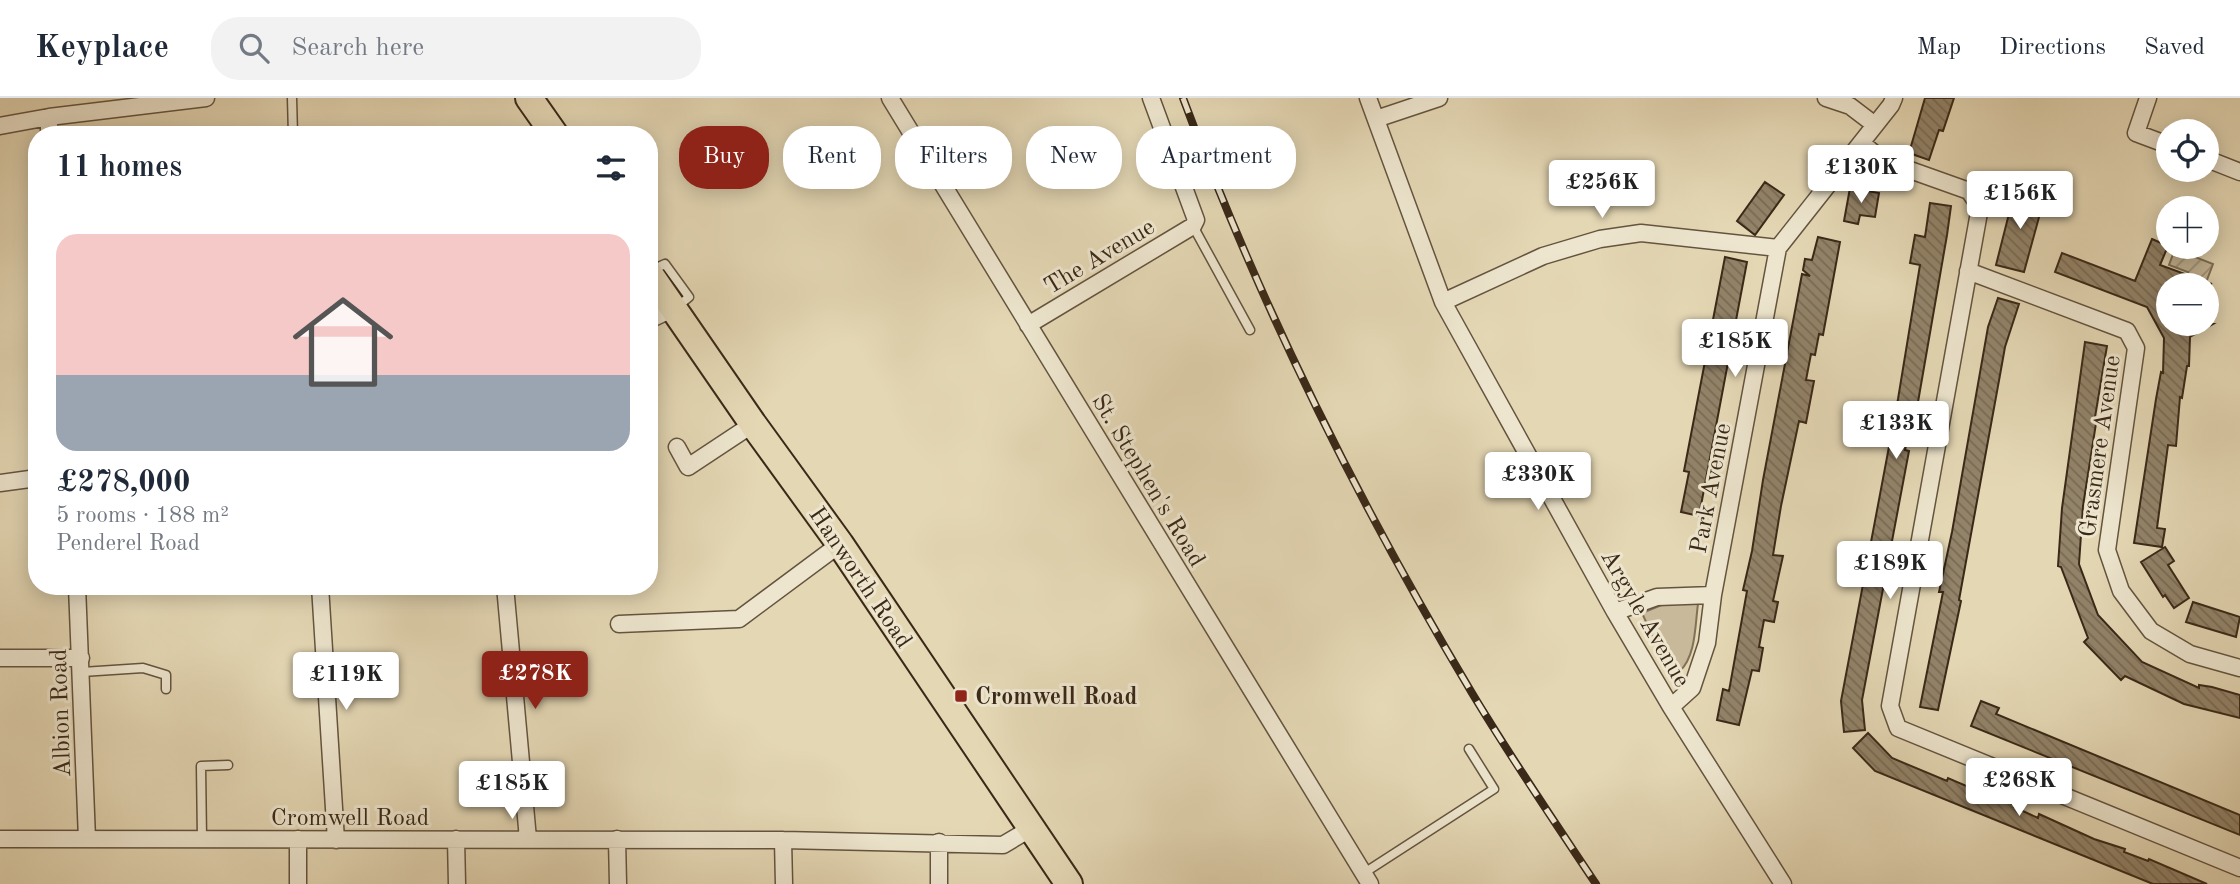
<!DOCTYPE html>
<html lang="en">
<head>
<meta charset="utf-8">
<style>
  :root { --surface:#fff; --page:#f2f2f3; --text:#1f2937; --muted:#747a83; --line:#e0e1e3; --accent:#8f2418 }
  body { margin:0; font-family:"Old Standard TT",serif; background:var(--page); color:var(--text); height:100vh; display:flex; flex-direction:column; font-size:26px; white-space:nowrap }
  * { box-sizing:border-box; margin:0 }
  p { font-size:23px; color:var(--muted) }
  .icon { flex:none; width:38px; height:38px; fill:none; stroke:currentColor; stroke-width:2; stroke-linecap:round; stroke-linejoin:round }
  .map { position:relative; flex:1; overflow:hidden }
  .sheet { position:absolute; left:28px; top:28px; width:630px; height:469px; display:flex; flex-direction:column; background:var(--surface); border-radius:28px; box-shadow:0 4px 18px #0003 }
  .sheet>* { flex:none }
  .hud { position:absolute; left:679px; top:28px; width:665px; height:63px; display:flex; gap:14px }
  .fabs { position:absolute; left:2156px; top:21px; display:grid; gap:14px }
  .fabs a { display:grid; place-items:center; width:63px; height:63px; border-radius:50%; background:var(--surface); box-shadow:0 4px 18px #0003; font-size:35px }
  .price { position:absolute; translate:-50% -60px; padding:0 16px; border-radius:7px; background:#fff; color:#222; font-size:23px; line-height:46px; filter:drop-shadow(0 2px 4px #0008) }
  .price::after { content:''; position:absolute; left:50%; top:42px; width:21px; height:16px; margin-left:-10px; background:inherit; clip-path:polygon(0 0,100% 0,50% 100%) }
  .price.selected { background:var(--accent); color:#fff }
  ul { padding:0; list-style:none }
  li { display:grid; align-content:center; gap:14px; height:371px; padding:0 28px }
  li+li { border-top:2px solid var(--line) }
  li span { display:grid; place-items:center; height:217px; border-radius:21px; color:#555 }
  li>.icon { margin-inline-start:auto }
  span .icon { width:126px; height:126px; fill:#fffc; stroke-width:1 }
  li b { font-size:30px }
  h2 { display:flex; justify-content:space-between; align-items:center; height:84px; padding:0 28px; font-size:30px }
  .tag { padding:0 24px; border-radius:28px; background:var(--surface); box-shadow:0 4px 18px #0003; font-size:24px; line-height:63px }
  .tag.selected { background:var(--accent); color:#fff }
  header { display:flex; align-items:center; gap:42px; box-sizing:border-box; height:98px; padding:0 35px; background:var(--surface); border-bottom:2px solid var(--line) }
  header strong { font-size:33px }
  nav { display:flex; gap:38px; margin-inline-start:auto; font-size:24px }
  .search { width:490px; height:63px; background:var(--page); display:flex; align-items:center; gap:18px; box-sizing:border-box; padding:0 24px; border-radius:28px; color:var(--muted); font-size:26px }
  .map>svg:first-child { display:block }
</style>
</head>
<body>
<header>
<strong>Keyplace</strong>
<div class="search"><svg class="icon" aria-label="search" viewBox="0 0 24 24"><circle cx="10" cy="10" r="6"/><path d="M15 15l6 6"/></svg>Search here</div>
<nav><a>Map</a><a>Directions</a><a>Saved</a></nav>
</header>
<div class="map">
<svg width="2240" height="786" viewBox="0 0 2240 786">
  <defs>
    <pattern id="garden-furrows" width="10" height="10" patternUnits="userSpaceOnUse" patternTransform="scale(1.75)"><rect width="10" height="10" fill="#c7b999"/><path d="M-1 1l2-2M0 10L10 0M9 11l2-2" fill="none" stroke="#a3967c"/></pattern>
    <pattern id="building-back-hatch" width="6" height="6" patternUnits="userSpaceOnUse" patternTransform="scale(1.75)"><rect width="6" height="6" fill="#928369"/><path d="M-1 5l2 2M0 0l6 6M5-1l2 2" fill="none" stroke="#786b55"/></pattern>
  </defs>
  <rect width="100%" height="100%" fill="#e4d7b4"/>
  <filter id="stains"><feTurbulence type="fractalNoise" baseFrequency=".00286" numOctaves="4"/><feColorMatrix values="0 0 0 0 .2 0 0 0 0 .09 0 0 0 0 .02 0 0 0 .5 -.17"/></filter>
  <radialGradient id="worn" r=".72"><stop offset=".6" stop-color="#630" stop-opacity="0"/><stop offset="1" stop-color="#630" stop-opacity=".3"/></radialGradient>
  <path fill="#c7b999" stroke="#807158" stroke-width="2" d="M 1664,506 L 1698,506 C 1695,527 1696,558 1680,573 L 1671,571 L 1665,566 L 1642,515 Z"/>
  <path fill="url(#garden-furrows)" stroke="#807158" stroke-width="2" d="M 2175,151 L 2213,166 L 2205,187 L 2186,180 L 2188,174 L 2169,167 Z"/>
  <path fill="url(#building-back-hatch)" stroke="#3a2918" stroke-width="2" d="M 1925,0 L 1954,0 L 1943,33 L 1939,32 L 1929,62 L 1909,55 Z
    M 1765,84 L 1784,97 L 1755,137 L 1737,123 Z
    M 1850,90 L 1879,95 L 1875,119 L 1860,117 L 1858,126 L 1844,123 Z
    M 2015,92 L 2044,101 L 2024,174 L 1996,167 Z
    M 1930,105 L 1951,108 L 1947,137 L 1918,304 L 1913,328 L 1910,327 L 1905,352 L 1909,353 L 1862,602 L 1865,632 L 1844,634 L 1841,603 L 1898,301 L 1920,167 L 1910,165 L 1915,137 L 1925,139 Z
    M 1818,139 L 1840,144 L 1823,237 L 1819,236 L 1815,257 L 1811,256 L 1806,282 L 1814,283 L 1806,325 L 1799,323 L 1781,408 L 1773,457 L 1783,458 L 1773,503 L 1778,504 L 1774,524 L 1764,522 L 1759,549 L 1763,550 L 1759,573 L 1752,572 L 1739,627 L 1717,622 L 1723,591 L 1729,593 L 1747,493 L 1743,492 L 1752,453 L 1763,382 L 1802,176 L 1810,178 L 1803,172 L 1805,161 L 1812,162 Z
    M 2152,141 L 2168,148 L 2160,167 L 2212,186 L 2168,187 L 2168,226 L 2213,226 L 2190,239 L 2189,268 L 2187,268 L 2182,300 L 2180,299 L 2176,348 L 2168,347 L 2157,430 L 2165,431 L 2162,449 L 2134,445 L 2156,301 L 2161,274 L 2163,275 L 2164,240 L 2147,209 L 2055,174 L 2062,155 L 2135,183 Z
    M 1725,159 L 1747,164 L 1699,418 L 1681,414 L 1689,374 L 1684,373 Z
    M 1998,200 L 2019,206 L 2005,249 L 2000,277 L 1959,502 L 1961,503 L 1938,612 L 1920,609 L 1943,494 L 1939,494 L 1952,434 L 1988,229 Z
    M 2085,244 L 2107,248 L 2095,319 L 2097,319 L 2083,408 L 2079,466 L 2098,517 L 2142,564 L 2199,590 L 2199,587 L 2212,589 L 2240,597 L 2240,620 L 2184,606 L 2125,578 L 2121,582 L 2084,544 L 2088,540 L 2061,469 L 2058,468 L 2062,410 Z
    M 2165,449 L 2174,463 L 2168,467 L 2189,500 L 2174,510 L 2165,497 L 2163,499 L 2141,464 Z
    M 2193,504 L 2240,519 L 2236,539 L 2186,524 Z
    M 1981,603 L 1999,610 L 1996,616 L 2240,717 L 2240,737 L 1971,628 Z
    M 1868,635 L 1892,660 L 1947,683 L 1948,680 L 2001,703 L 2002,701 L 2015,707 L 2014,709 L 2038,720 L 2039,716 L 2094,741 L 2125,751 L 2124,754 L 2148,763 L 2149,761 L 2207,786 L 2153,786 L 1875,673 L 1853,650 Z"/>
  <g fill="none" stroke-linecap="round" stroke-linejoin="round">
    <defs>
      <path id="lane" d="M 292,0 L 293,37
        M 1193,128 L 1250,232
        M 652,172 L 665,166 L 689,199 L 677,209
        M 82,574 L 143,570 L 166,577 L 166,591
        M 202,741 L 201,668 L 228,667
        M 1364,775 L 1494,691 L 1469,651"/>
      <path id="street" d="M 890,0 L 1370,786
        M 1368,0 L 1443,204 L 1615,514 L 1671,609 L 1783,786
        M 1826,0 L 1850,8 L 1875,27
        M 2148,0 L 2136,35 L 2168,47
        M 1376,21 L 1439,0
        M 0,28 L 49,19 L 206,0
        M 49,37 L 49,19
        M 1862,45 L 1882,62 L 1969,93 L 1980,109 L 1890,608 L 1898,630 L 2240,770
        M 2207,61 L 2240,74
        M 1968,173 L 2127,233 L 2136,250 L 2107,452 L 2121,493 L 2151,533 L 2190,556 L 2240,570
        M 1443,204 L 1543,158 L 1600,141 L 1641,135 L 1778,150
        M 649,222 L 674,210
        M 1028,227 L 1193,128 L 1196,122 L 1151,0
        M 677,349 L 688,369 L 753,326
        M 0,385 L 37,380
        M 77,488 L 87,741
        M 320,488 L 336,742
        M 505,488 L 528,741
        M 1615,514 L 1657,499 L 1713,497
        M 619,526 L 739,521 L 840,446
        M 0,560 L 81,560
        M 1671,609 L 1692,590 L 1707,545 L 1713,497 L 1778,150 L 1891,7 L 1894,0
        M 0,741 L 783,742 L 1003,747 L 1030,731
        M 456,741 L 457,786
        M 617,741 L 618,786
        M 783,742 L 784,786
        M 939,744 L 939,786
        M 298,786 L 298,741"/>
      <path id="primary" d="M 529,0 L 555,37
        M 649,175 L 753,326 L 840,446 L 1069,786"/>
    </defs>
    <use href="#lane" stroke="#64543f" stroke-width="11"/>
    <use href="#street" stroke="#64543f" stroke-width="19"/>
    <use href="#primary" stroke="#3a2918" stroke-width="30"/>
    <use href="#lane" stroke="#ede5ce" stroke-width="8"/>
    <use href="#street" stroke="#ede5ce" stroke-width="16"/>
    <use href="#primary" stroke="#e4d7b4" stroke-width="26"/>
    <defs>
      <path id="rail" d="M 1183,0 C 1260,207 1359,406 1472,595 C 1511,660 1554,723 1596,786"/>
    </defs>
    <use href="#rail" stroke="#3a2918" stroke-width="8"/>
    <use href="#rail" stroke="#ede5ce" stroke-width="5" stroke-dasharray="16" stroke-linecap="butt"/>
  </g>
  <rect fill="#8f2418" stroke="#ede5ce" stroke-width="2.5" x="954" y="591" width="14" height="14" rx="3.5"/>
  <g text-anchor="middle" stroke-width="6" stroke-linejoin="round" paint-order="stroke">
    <g font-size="24" fill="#3a2918" stroke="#ede5ce">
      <text transform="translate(1099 158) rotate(-31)" y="8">The Avenue</text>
      <text transform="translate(2099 348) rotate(-82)" y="8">Grasmere Avenue</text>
      <text transform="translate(1149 382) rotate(59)" y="8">St. Stephen's Road</text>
      <text transform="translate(1710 390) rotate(-79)" y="8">Park Avenue</text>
      <text transform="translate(861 479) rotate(56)" y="8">Hanworth Road</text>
      <text transform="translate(1646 520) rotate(60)" y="8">Argyle Avenue</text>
      <text transform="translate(60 615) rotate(-92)" y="8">Albion Road</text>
      <text x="350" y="727">Cromwell Road</text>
    </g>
    <g font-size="24" font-weight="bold" fill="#3a2918" stroke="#ede5ce" text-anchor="start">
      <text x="975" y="606">Cromwell Road</text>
    </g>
  </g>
  <rect width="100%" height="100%" filter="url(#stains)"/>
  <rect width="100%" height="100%" fill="url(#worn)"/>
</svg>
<div class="fabs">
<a><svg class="icon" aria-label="locate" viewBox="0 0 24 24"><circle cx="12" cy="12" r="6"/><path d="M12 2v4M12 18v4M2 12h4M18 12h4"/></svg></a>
<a>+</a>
<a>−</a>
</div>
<b class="price" style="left:1861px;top:107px">£130K</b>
<b class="price" style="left:1602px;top:122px">£256K</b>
<b class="price" style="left:2020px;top:133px">£156K</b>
<b class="price" style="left:1735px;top:281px">£185K</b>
<b class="price" style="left:1896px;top:363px">£133K</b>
<b class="price" style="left:1538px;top:414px">£330K</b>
<b class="price" style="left:1890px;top:503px">£189K</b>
<b class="price selected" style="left:535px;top:613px">£278K</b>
<b class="price" style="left:346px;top:614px">£119K</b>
<b class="price" style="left:2019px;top:720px">£268K</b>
<b class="price" style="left:512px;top:723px">£185K</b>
<div class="hud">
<a class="tag selected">Buy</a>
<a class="tag">Rent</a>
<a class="tag">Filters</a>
<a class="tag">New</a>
<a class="tag">Apartment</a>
</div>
<section class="sheet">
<h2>11 homes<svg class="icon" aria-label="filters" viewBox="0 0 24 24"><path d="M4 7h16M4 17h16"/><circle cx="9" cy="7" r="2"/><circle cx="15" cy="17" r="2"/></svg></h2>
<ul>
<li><span style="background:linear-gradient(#f6c9c9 65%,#9aa5b1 0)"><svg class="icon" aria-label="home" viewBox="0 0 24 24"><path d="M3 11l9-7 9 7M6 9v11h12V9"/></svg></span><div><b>£278,000</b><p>5 rooms · 188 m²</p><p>Penderel Road</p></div></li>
</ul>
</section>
</div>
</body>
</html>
